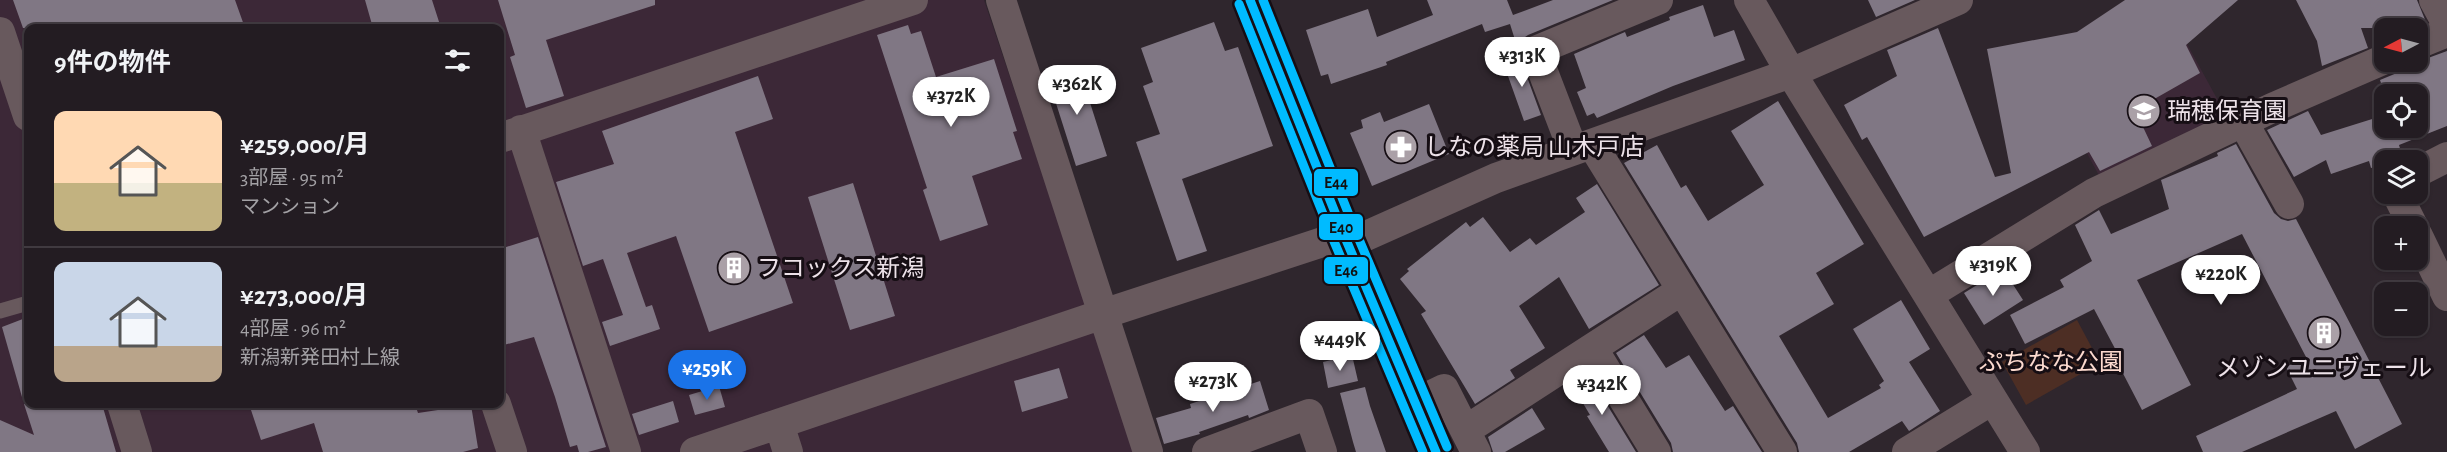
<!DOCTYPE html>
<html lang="ja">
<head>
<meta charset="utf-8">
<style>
  :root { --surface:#231c22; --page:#2f292f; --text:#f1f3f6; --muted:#a3a1a5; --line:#403a40; --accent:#1a73e8 }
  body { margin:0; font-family:"Alegreya Sans","Noto Sans JP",sans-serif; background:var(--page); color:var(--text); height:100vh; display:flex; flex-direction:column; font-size:22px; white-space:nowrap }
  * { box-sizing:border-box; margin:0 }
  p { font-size:20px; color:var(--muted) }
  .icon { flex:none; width:33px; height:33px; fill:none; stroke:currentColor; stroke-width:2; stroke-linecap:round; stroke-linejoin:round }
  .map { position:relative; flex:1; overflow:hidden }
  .drawer { position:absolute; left:24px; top:24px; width:480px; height:384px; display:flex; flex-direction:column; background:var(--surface); border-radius:12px; box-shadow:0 2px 4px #0004,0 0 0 2px var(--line) }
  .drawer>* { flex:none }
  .needle { width:39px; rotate:264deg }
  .controls { position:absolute; left:2374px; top:18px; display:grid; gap:12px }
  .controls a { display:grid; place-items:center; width:54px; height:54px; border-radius:12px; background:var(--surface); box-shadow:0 2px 4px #0004,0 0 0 2px var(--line); font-size:30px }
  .price { position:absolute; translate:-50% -51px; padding:0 14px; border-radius:21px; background:#fff; color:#222; font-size:20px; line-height:39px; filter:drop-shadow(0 2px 3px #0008) }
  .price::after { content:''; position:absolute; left:50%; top:36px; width:18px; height:14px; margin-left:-9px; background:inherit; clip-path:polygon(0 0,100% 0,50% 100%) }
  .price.active { background:var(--accent); color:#fff }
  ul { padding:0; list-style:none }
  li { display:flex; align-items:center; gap:18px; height:150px; padding:0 30px }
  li+li { border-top:2px solid var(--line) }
  li span { display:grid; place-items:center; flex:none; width:168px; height:120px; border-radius:12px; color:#555 }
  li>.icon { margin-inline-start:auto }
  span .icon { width:72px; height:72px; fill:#fffc; stroke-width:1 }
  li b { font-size:26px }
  h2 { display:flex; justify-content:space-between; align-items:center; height:72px; padding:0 30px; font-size:26px }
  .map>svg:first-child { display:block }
</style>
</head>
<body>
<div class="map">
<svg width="2447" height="452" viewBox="0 0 2447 452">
  <rect width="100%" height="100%" fill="#2f262d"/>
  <path fill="#3c2837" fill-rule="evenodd" d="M 0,0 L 984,0 L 1136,452 L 0,452 ZM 28,28 L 500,28 L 500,404 L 28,404 Z
    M 2186,42 L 2227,117 L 2103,183 L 2061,105 Z"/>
  <path fill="#4d2e24" d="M 2077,320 L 2100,363 L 2026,405 L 2002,362 Z"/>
  <path fill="#807784" d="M 13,0 L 235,0 L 245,28 L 23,28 Z
    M 365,0 L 432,0 L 441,28 L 373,28 Z
    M 498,0 L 655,0 L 655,5 L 546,40 L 564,96 L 526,108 L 510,57 L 515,55 Z
    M 1427,0 L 1507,0 L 1513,15 L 1553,0 L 1613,0 L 1528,35 L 1516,43 L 1510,24 L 1485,32 L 1482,24 L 1386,62 L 1387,65 L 1331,84 L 1328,74 L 1321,76 L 1306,30 L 1368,9 L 1377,37 L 1433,15 Z
    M 1868,0 L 1915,0 L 1876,17 Z
    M 2125,0 L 2238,0 L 2186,45 L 2200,73 L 2135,110 L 2152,146 L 2100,171 L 2089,152 L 1924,237 L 1867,137 L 1862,140 L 1844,105 L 1897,76 L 1887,50 L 1938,28 L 1995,177 L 2011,173 L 1987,49 L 2077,32 Z
    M 2296,0 L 2417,0 L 2426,22 L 2411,28 L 2361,28 L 2368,48 L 2322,66 L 2317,41 Z
    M 1703,5 L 1714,37 L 1734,30 L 1745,60 L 1673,86 L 1597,118 L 1594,113 L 1587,116 L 1577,92 L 1586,88 L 1574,54 L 1625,32 L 1627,37 L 1670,20 L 1669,17 Z
    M 1214,22 L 1225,51 L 1238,47 L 1273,146 L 1182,179 L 1207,251 L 1177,261 L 1136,142 L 1160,134 L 1143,86 L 1153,82 L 1141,48 Z
    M 908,25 L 911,34 L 921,31 L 936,77 L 994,59 L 1017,131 L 1013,132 L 1022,159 L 972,176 L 988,225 L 940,241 L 923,190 L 927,188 L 877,35 Z
    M 2447,51 L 2447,126 L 2399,145 L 2403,159 L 2385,160 L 2385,164 L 2371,168 L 2369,161 L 2331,174 L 2326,160 L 2294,177 L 2267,130 L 2308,111 L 2321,135 L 2385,115 L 2385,128 L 2418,128 L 2418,94 L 2385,95 L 2380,80 L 2421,63 L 2420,61 Z
    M 1519,55 L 1541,115 L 1524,121 L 1503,62 Z
    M 1078,65 L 1107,156 L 1076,166 L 1047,75 Z
    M 758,76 L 773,119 L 735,132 L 793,303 L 709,332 L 676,236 L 627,253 L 646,307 L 652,305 L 660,329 L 610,346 L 602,322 L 623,315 L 603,259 L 583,266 L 556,182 L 614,164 L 602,131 Z
    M 1778,101 L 1864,244 L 1816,273 L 1834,304 L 1779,336 L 1828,418 L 1881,388 L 1879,385 L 1884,381 L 1853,329 L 1901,300 L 1930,349 L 1909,362 L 1940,411 L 1909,431 L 1902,421 L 1849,452 L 1799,452 L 1797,443 L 1624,163 L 1657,145 L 1681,188 L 1686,185 L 1708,221 L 1764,185 L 1731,131 Z
    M 1429,104 L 1449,154 L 1372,186 L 1350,133 L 1363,128 L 1361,120 L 1380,112 L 1384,122 Z
    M 2236,144 L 2274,213 L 2281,219 L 2288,221 L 2296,219 L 2402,424 L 2355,449 L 2336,411 L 2242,452 L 2203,452 L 2196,436 L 2297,389 L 2286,367 L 2306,357 L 2242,234 L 2137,280 L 2191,385 L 2142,410 L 2116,360 L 2120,358 L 2094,309 L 2025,344 L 2010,315 L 2064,287 L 2060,280 L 2092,261 L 2075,225 L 2099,210 L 2111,234 L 2169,209 L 2161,180 L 2218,156 L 2217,153 Z
    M 853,183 L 895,316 L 850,330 L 808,197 Z
    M 1597,184 L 1659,285 L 1589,329 L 1559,277 L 1519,306 L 1545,348 L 1510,370 L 1515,378 L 1475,404 L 1421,314 L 1426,311 L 1400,279 L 1409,271 L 1407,269 L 1466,222 L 1470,227 L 1483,217 L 1510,252 L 1530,238 L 1536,245 L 1585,212 L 1576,198 Z
    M 538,237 L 606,447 L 588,452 L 579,452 L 577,445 L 570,447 L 555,397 L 534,337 L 500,346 L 500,249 Z
    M 2003,269 L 2023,300 L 1984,325 L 1964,293 Z
    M 28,317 L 28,396 L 22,397 L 2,327 Z
    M 1644,335 L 1666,368 L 1689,355 L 1725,411 L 1733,406 L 1762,452 L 1673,452 L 1671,443 L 1616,353 Z
    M 1352,355 L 1358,381 L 1328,388 L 1323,362 Z
    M 1059,368 L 1068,398 L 1022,412 L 1014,381 Z
    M 1587,372 L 1636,452 L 1609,452 L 1587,416 L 1590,415 L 1571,383 Z
    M 1260,381 L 1269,410 L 1249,418 L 1248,415 L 1199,432 L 1200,434 L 1164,444 L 1156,418 L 1191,408 L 1190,404 Z
    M 719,386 L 725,407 L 695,415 L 689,395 Z
    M 1365,387 L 1370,406 L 1386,452 L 1356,452 L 1353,442 L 1340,393 Z
    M 673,401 L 679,422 L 639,435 L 632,414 Z
    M 24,404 L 102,404 L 116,452 L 0,452 L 0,420 L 34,435 Z
    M 249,404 L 415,404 L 418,413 L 471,405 L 478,448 L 463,452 L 323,452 L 314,423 L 261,440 Z
    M 1532,408 L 1545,429 L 1505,452 L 1493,452 L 1488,437 Z"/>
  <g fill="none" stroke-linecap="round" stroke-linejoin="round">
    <path stroke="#68595d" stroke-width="15" d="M 0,311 L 28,303"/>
    <path stroke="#68595d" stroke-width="30" d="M 1001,0 L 1148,452
      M 1749,0 L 1791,73 L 2025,452
      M 2434,0 L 2447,24
      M 0,32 L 28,116
      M 2418,44 L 2447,32
      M 2243,122 L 2289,204
      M 521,130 L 626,452
      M 500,138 L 913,0
      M 1592,144 L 1782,452
      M 1573,150 L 1535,51 L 1658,0
      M 2418,172 L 2447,157
      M 2397,194 L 2413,226
      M 2418,236 L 2447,296
      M 1348,244 L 1496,178 L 1791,73 L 1958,0
      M 1928,295 L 2094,193 L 2272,108 L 2385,59
      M 1593,349 L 1656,452
      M 1415,403 L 1444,389 L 1476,452
      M 122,404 L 137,452
      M 496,404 L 512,452
      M 779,424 L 788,452
      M 1466,430 L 1682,290
      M 695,452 L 1103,314 L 1344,235
      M 1207,452 L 1309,414 L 1322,452
      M 1907,452 L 1992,400"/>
    <path stroke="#766267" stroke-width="33" d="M 1250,0 L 1344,235 L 1436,452"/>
    <defs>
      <path id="bus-1" d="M 1250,0 L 1344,235 L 1436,452"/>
      <path id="bus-2" d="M 1239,4 L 1333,239 L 1423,452"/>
      <path id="bus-3" d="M 1263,0 L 1355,230 L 1447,447"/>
    </defs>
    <use href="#bus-1" stroke="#160e14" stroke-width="14"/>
    <use href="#bus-2" stroke="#160e14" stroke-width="14"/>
    <use href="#bus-3" stroke="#160e14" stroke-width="14"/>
    <use href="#bus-1" stroke="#0bf" stroke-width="9"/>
    <use href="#bus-2" stroke="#0bf" stroke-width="9"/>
    <use href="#bus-3" stroke="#0bf" stroke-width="9"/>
  </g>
  <defs>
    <symbol id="school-disc" viewBox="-11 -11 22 22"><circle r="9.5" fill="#aaa0a7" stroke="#160e14"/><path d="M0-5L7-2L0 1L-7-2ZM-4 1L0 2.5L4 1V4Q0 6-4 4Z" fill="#fff"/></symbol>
    <symbol id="pharmacy-disc" viewBox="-11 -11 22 22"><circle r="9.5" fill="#aaa0a7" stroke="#160e14"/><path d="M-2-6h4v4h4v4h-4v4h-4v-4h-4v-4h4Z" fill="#fff"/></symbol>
    <symbol id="building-disc" viewBox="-11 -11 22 22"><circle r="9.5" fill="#aaa0a7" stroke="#160e14"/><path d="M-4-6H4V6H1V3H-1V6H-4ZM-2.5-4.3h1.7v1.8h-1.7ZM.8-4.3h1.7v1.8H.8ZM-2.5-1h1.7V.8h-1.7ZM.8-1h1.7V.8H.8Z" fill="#fff"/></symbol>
  </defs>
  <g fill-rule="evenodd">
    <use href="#school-disc" x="2125" y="92" width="38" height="38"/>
    <use href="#pharmacy-disc" x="1382" y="128" width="38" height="38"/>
    <use href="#building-disc" x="715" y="249" width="38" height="38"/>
    <use href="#building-disc" x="2305" y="314" width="38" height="38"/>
  </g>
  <g text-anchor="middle" stroke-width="6" stroke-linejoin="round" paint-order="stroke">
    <g font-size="24" fill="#ede2e9" stroke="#160e14" text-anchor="start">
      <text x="2167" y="119">瑞穂保育園</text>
      <text x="1424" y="155">しなの薬局 山木戸店</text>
      <text x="757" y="276">フコックス新潟</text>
      <text x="2324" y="376" text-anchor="middle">メゾンユニヴェール</text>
    </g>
    <g font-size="24" fill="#fcdacf" stroke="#160e14">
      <text x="2051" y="370">ぷちなな公園</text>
    </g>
  </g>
  <g stroke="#160e14" stroke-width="2">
    <rect x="1313" y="168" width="46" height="29" rx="6" fill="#0bf"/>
    <rect x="1318" y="213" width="46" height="28" rx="6" fill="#0bf"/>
    <rect x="1323" y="256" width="46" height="29" rx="6" fill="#0bf"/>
  </g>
  <g font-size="16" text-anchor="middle" font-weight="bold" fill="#111">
    <text x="1336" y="188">E44</text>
    <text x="1341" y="233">E40</text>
    <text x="1346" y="276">E46</text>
  </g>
</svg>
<div class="controls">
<a><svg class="needle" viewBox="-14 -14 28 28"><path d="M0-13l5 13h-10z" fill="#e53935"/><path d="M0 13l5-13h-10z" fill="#a3a1a5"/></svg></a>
<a><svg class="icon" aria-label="locate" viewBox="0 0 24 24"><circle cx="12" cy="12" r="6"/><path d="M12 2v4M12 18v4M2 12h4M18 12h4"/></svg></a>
<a><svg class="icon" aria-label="layers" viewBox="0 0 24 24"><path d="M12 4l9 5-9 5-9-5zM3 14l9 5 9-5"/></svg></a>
<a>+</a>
<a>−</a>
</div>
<b class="price" style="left:1522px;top:88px">¥313K</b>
<b class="price" style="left:1077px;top:116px">¥362K</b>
<b class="price" style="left:951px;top:128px">¥372K</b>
<b class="price" style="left:1993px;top:297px">¥319K</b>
<b class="price" style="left:2221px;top:306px">¥220K</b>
<b class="price" style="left:1340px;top:372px">¥449K</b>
<b class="price active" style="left:707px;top:401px">¥259K</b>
<b class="price" style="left:1213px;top:413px">¥273K</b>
<b class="price" style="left:1602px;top:416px">¥342K</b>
<section class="drawer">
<h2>9件の物件<svg class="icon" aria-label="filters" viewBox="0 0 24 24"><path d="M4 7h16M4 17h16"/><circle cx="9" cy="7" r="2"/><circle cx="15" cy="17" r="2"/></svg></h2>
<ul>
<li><span style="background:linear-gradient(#ffd9b3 60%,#c2b280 0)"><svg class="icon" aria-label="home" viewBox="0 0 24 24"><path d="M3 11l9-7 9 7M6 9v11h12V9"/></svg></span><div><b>¥259,000/月</b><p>3部屋 · 95 m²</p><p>マンション</p></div></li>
<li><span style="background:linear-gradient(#c9d6e8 70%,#b9a48a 0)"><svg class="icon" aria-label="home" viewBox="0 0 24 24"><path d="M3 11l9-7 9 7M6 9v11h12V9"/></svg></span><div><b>¥273,000/月</b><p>4部屋 · 96 m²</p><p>新潟新発田村上線</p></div></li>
</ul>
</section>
</div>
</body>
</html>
